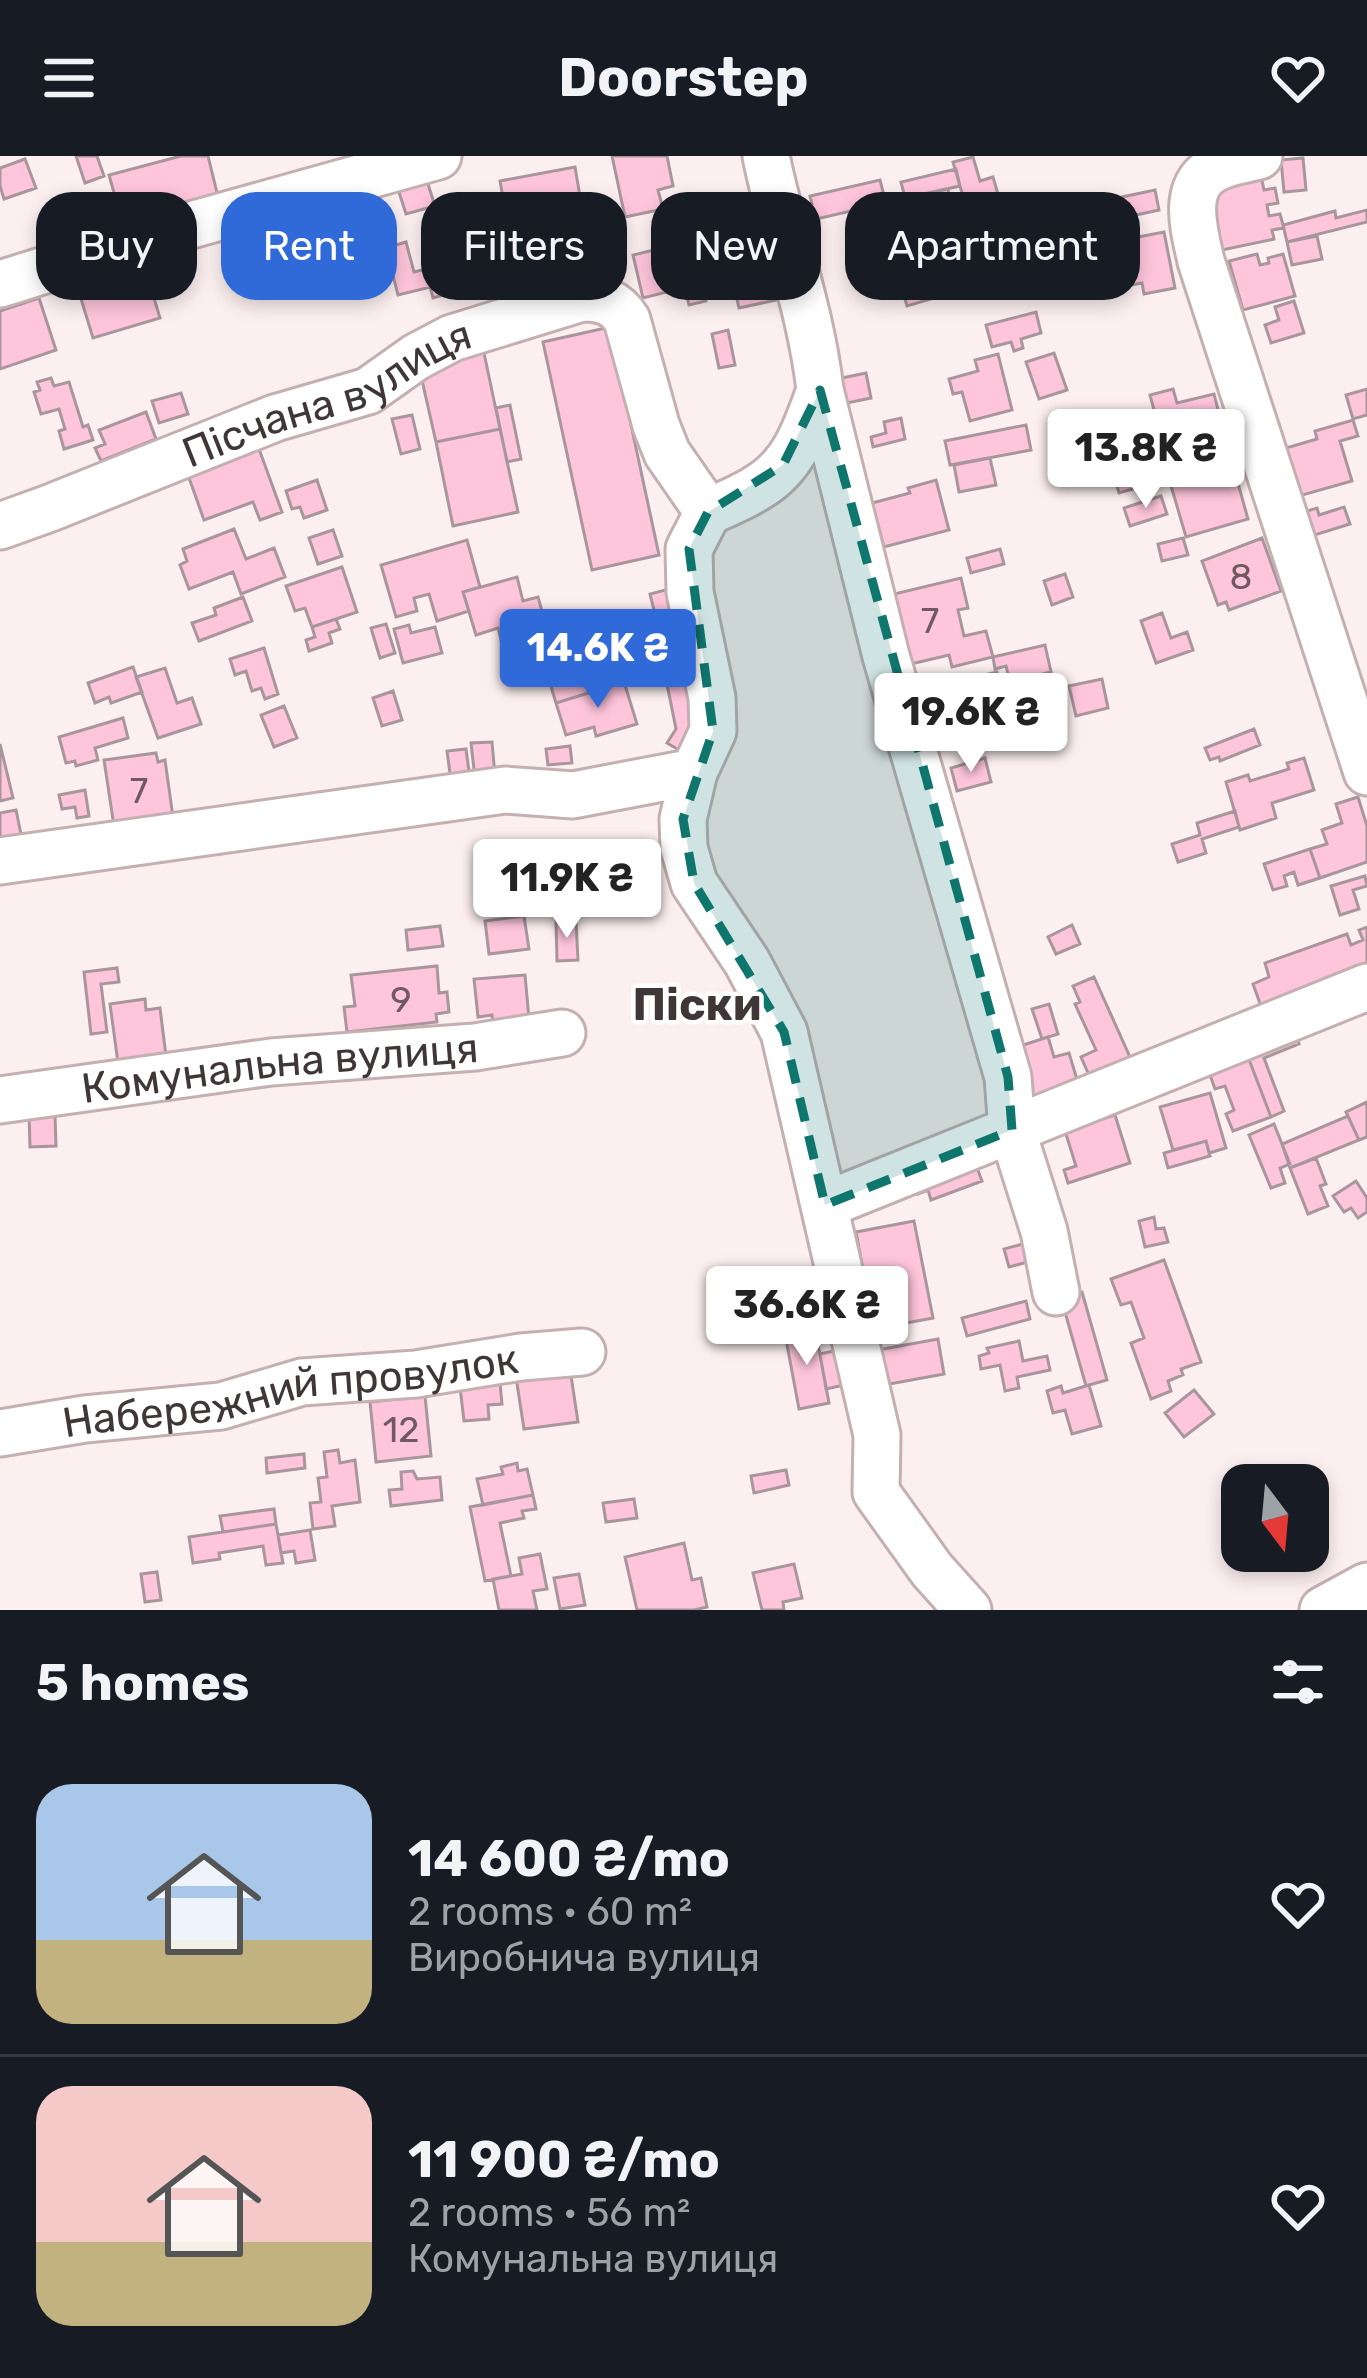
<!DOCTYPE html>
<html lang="en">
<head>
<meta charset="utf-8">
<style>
  :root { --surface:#171b24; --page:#20242c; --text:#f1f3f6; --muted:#9ea1a6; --line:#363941; --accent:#306ad8 }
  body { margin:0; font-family:Rubik,sans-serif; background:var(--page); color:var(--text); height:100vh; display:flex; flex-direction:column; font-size:45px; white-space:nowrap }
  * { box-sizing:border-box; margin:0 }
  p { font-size:39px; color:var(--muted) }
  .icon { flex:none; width:66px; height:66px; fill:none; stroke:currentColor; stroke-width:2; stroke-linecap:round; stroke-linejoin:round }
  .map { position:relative; height:1454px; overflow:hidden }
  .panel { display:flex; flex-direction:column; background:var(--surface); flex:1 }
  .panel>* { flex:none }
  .top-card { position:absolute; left:36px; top:36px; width:1296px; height:108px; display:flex; gap:24px }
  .needle { width:78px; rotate:164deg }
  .fabs { position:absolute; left:1221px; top:1308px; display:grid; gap:24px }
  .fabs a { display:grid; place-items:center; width:108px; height:108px; border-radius:24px; background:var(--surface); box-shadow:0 6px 18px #0003; font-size:60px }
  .price { position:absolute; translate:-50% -102px; padding:0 27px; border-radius:12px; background:#fff; color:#222; font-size:39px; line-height:78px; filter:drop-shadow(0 3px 6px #0008) }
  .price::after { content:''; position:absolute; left:50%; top:72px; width:36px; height:27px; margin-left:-18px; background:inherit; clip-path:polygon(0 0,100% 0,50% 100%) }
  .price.current { background:var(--accent); color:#fff }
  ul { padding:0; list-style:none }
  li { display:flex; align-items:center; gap:36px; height:300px; padding:0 36px }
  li+li { border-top:3px solid var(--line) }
  li span { display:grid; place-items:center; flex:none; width:336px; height:240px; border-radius:36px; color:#555 }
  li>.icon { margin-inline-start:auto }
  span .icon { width:144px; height:144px; fill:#fffc; stroke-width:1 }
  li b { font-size:51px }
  h2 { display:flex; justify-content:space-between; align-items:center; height:144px; padding:0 36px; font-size:51px }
  .chip { padding:0 42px; border-radius:36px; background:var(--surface); box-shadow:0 6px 18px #0003; font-size:42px; line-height:108px }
  .chip.current { background:var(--accent); color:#fff }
  header { display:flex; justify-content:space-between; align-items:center; height:156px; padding:0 36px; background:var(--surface); font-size:54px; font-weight:700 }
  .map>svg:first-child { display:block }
</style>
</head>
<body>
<header><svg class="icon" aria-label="menu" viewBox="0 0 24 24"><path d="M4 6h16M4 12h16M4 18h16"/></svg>Doorstep<svg class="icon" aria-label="heart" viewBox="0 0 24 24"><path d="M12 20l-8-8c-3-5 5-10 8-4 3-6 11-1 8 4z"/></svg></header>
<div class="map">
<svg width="1367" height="1454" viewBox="0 0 1367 1454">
  <rect width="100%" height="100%" fill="#fcefef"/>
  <path fill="#fec5db" stroke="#a8969c" stroke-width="3" d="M 76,0 L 97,0 L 104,20 L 85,27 Z
    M 181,0 L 208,0 L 218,41 L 122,65 L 109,19 Z
    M 612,0 L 667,0 L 673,30 L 658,34 L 663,53 L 625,61 Z
    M 973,1 L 980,25 L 993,21 L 1006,66 L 973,75 L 953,6 Z
    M 1303,2 L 1306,34 L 1284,36 L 1281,4 Z
    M 25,3 L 36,32 L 4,43 L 0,30 L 0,12 Z
    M 575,11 L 584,64 L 552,70 L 554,79 L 537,82 L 535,70 L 509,75 L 500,25 Z
    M 956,13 L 960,30 L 905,42 L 901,26 Z
    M 1261,20 L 1264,34 L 1275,32 L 1278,47 L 1267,49 L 1269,60 L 1280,58 L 1284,72 L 1272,74 L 1274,83 L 1222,94 L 1209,31 Z
    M 880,24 L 886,47 L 799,67 L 795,52 L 812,48 L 810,40 Z
    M 427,25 L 435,50 L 406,58 L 398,33 Z
    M 948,33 L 952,51 L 866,71 L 862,52 Z
    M 1155,34 L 1159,54 L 1127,61 L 1122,41 Z
    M 701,43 L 704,55 L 752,44 L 772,130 L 723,142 L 716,112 L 699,116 L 683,48 Z
    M 1367,54 L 1367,66 L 1287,86 L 1283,69 L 1335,55 L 1336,62 Z
    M 478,63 L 486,91 L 469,96 L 463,76 L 468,74 L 466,66 Z
    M 1076,71 L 1083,101 L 1050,109 L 1043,78 Z
    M 1164,76 L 1175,132 L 1144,138 L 1142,127 L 1105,134 L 1097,89 Z
    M 938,78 L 955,136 L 907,150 L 890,92 Z
    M 1035,80 L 1038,95 L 1003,103 L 1000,87 Z
    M 1317,80 L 1322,103 L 1292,109 L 1287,86 Z
    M 406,86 L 414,116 L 426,113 L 431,131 L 398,139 L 386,92 Z
    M 537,88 L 541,107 L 458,120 L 455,101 Z
    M 666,91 L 672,116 L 664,117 L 667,136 L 643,142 L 633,99 Z
    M 693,91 L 706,145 L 689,149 L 676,95 Z
    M 560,94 L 564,118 L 544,122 L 539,98 Z
    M 1257,98 L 1260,109 L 1269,107 L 1268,102 L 1283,98 L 1295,140 L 1243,154 L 1229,105 Z
    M 445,102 L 454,136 L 433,142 L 424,107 Z
    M 145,112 L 160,162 L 93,182 L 78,133 Z
    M 772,130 L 776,144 L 739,152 L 736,139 Z
    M 39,142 L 56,194 L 0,213 L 0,155 Z
    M 1294,145 L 1304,177 L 1271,187 L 1265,169 L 1279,164 L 1275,151 Z
    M 1036,156 L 1041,177 L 1021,183 L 1023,192 L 1014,195 L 1011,186 L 992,191 L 986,169 Z
    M 610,171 L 659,399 L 592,414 L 543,186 Z
    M 728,174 L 735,209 L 719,212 L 712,178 Z
    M 484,197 L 500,273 L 436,286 L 419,211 Z
    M 1054,197 L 1067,234 L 1039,243 L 1026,206 Z
    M 998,198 L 1012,254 L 970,265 L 962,236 L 953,238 L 949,223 L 978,215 L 975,204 Z
    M 866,217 L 871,242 L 842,248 L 837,223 Z
    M 51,222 L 54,230 L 69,226 L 83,271 L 88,269 L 93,284 L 64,293 L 59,275 L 65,273 L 59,253 L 41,258 L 34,236 L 40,234 L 37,226 Z
    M 1173,233 L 1177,247 L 1214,238 L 1226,285 L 1189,294 L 1187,287 L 1150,297 L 1145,272 L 1158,269 L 1150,239 Z
    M 1367,233 L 1367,259 L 1353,263 L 1346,239 Z
    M 181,237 L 188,258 L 159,267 L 152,245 Z
    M 510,249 L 521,303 L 507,306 L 496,252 Z
    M 146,256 L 156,283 L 101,305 L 95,292 L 105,288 L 99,274 Z
    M 412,259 L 420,293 L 401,298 L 392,263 Z
    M 901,262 L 905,283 L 873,291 L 871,281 L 886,277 L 884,266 Z
    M 1353,264 L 1358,280 L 1340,285 L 1352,325 L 1299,340 L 1286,292 L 1317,283 L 1315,275 Z
    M 1026,269 L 1031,294 L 950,309 L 945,285 Z
    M 500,273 L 518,356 L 453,370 L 436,286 Z
    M 1187,287 L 1191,302 L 1134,318 L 1127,295 L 1149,290 L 1150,297 Z
    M 259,293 L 282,356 L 260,364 L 253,346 L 204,364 L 188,319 Z
    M 990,302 L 996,329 L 959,336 L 954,309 Z
    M 1232,306 L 1248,363 L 1186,381 L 1167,316 L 1195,308 L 1198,316 Z
    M 1157,312 L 1161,325 L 1119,337 L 1115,323 Z
    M 317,324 L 327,354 L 304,362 L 300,351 L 292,353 L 286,335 Z
    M 936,324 L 949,374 L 884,391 L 872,347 L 910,337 L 908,332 Z
    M 1161,340 L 1167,358 L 1130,370 L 1124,352 Z
    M 1344,351 L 1350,368 L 1305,382 L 1297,358 L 1317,352 L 1319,359 Z
    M 234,373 L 246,403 L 274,392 L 285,421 L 241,438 L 233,416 L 189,433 L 180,409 L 187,405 L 183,393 Z
    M 333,374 L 342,400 L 318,408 L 309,382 Z
    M 1183,382 L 1188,399 L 1162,405 L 1158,388 Z
    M 1262,382 L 1281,435 L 1229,454 L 1226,446 L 1218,449 L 1202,405 Z
    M 467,384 L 480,431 L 463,436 L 469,455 L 437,465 L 429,438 L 414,442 L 417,455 L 396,461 L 381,409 Z
    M 1000,393 L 1004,408 L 971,417 L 967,402 Z
    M 342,411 L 357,456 L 312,471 L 305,452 L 295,455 L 286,430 Z
    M 1065,418 L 1073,441 L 1052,449 L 1044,425 Z
    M 517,421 L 523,445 L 538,441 L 546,469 L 533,473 L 535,479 L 502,488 L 498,472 L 476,479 L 463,436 Z
    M 961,422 L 968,452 L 958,454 L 964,480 L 986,475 L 993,501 L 952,511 L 949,499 L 911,508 L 894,438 Z
    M 673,432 L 683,472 L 660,478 L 650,438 Z
    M 243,441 L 252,465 L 199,485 L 192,467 L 216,459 L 214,452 Z
    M 592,455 L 604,496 L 614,492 L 624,526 L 556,547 L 546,514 L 555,511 L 546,469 Z
    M 1162,457 L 1171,482 L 1187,476 L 1193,494 L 1156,507 L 1141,465 Z
    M 336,463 L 340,473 L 329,477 L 332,487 L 309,495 L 306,484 L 315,481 L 312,471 Z
    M 386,468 L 395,497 L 380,502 L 371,472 Z
    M 409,469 L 411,477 L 435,471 L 442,497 L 403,507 L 394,473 Z
    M 1045,489 L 1051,516 L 1010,526 L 1006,510 L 995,513 L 993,501 Z
    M 264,492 L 278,538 L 265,543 L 261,532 L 252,535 L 246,515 L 235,519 L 230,503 Z
    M 133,511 L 142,536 L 111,547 L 109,541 L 95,547 L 88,527 Z
    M 165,512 L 177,547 L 192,542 L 201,568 L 158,582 L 136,521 Z
    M 997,516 L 1004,547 L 982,552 L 984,559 L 1003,555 L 1009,581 L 984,586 L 982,580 L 937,591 L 923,533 Z
    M 692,522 L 703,572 L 686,598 L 667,587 L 676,573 L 667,528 Z
    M 1102,523 L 1108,552 L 1076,560 L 1069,530 Z
    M 624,526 L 637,568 L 596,580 L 594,571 L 566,579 L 556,547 Z
    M 393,535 L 402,564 L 382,570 L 373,542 Z
    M 284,550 L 297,582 L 274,591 L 261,559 Z
    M 123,562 L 128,582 L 95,592 L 98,604 L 76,610 L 75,605 L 66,607 L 59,581 Z
    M 1254,573 L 1260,589 L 1220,605 L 1219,601 L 1210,604 L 1205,592 Z
    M 492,586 L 495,620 L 475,622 L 471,587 Z
    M 0,588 L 13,642 L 0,645 Z
    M 570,590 L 572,607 L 548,609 L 546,593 Z
    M 466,593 L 470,623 L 451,625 L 447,595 Z
    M 156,597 L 158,606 L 165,604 L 173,661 L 114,670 L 104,604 Z
    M 985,602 L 991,626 L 957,635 L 951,612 Z
    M 1304,602 L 1314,634 L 1272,647 L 1276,662 L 1240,674 L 1226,626 L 1248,619 L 1250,625 L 1289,613 L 1287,607 Z
    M 85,634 L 89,660 L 77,662 L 75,651 L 62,653 L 59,639 Z
    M 1358,641 L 1367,670 L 1367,706 L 1320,722 L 1310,693 L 1327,688 L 1322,674 L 1342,667 L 1336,648 Z
    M 16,654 L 22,683 L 0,688 L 0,657 Z
    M 1235,655 L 1239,671 L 1202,683 L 1206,697 L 1178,706 L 1172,688 L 1200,679 L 1197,667 Z
    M 1310,693 L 1320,722 L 1298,729 L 1294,716 L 1284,720 L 1287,730 L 1273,734 L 1264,708 Z
    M 1365,720 L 1367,730 L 1353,734 L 1359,753 L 1340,759 L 1331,730 Z
    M 524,760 L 529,793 L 489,798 L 485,765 Z
    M 576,764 L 578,804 L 557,805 L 556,765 Z
    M 1072,769 L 1080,788 L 1056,798 L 1048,781 Z
    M 440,770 L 443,790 L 408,794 L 406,774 Z
    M 1367,771 L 1367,821 L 1262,853 L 1253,828 L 1269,821 L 1265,807 L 1347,778 L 1351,789 L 1363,784 L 1359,774 Z
    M 437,810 L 439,837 L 447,836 L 449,856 L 436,858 L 437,866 L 347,876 L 344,851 L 355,850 L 351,819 Z
    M 117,812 L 119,826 L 101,828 L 107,876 L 91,878 L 84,816 Z
    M 525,819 L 530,874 L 494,877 L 492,859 L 478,861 L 474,823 Z
    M 1094,821 L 1134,910 L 1093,928 L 1081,901 L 1096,894 L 1075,848 L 1080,846 L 1073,830 Z
    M 145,843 L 146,854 L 160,852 L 166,900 L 118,907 L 110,848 Z
    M 1049,848 L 1058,878 L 1042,883 L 1032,853 Z
    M 1294,874 L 1299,888 L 1264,902 L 1284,955 L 1271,961 L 1245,893 Z
    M 1048,881 L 1054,901 L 1069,897 L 1079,930 L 1033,945 L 1022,910 L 1020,890 Z
    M 1245,893 L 1271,961 L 1233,975 L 1226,958 L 1234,954 L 1225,930 L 1215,933 L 1209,916 Z
    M 1210,937 L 1226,992 L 1209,997 L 1206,985 L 1173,994 L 1160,951 Z
    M 1367,946 L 1367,981 L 1359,984 L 1346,956 Z
    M 29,959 L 55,959 L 56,990 L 30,991 Z
    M 1115,959 L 1130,1007 L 1068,1027 L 1064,1014 L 1076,1010 L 1065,975 Z
    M 1348,960 L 1359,984 L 1290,1012 L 1282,988 Z
    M 1274,968 L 1290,1008 L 1280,1012 L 1285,1027 L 1271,1032 L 1249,979 Z
    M 1206,985 L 1210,1000 L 1168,1012 L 1164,997 Z
    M 973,1001 L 982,1025 L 931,1044 L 928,1034 L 918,1038 L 913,1024 Z
    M 1316,1002 L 1326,1028 L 1320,1030 L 1328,1050 L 1308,1058 L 1290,1012 Z
    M 1356,1025 L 1367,1042 L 1367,1056 L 1358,1062 L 1351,1052 L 1344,1056 L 1333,1040 Z
    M 1154,1061 L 1156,1073 L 1164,1072 L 1168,1086 L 1145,1091 L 1139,1065 Z
    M 914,1065 L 933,1162 L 874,1173 L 856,1076 Z
    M 1038,1084 L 1043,1102 L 1009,1111 L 1004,1093 Z
    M 1164,1104 L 1201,1206 L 1181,1213 L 1183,1219 L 1168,1225 L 1171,1235 L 1151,1243 L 1131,1187 L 1144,1182 L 1131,1146 L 1121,1149 L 1111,1123 Z
    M 1082,1136 L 1107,1224 L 1086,1230 L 1061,1142 Z
    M 1026,1145 L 1030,1163 L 967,1180 L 962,1162 Z
    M 815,1172 L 829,1247 L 799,1253 L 785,1178 Z
    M 938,1183 L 944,1218 L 884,1229 L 878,1194 Z
    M 1019,1185 L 1023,1205 L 1047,1200 L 1050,1214 L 1017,1221 L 1019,1232 L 1005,1235 L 1000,1209 L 981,1213 L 979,1200 L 989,1197 L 987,1192 Z
    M 838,1194 L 844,1229 L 826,1233 L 820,1198 Z
    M 570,1213 L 578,1266 L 524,1273 L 516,1221 Z
    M 500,1227 L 502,1248 L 488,1249 L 489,1263 L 464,1265 L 460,1231 Z
    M 1089,1229 L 1101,1270 L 1072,1278 L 1065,1254 L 1053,1257 L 1047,1235 L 1061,1230 L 1063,1237 Z
    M 1194,1234 L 1214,1258 L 1184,1281 L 1165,1257 Z
    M 425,1240 L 431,1300 L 376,1306 L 370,1246 Z
    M 338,1294 L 340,1307 L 355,1304 L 360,1346 L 332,1350 L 335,1370 L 313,1373 L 310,1347 L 321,1346 L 318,1322 L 327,1321 L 324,1296 Z
    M 304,1298 L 305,1312 L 267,1317 L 266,1302 Z
    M 517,1307 L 518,1315 L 527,1313 L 533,1339 L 483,1349 L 477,1323 L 503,1318 L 501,1311 Z
    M 786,1314 L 789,1329 L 754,1337 L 751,1320 Z
    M 413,1315 L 417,1323 L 440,1321 L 442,1344 L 391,1350 L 389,1334 L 402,1333 L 401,1316 Z
    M 533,1339 L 536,1353 L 522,1355 L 524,1362 L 500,1367 L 511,1420 L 485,1425 L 470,1351 Z
    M 634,1343 L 637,1362 L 606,1366 L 603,1347 Z
    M 274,1353 L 276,1368 L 223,1376 L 220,1360 Z
    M 276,1368 L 283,1407 L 266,1409 L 263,1390 L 219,1397 L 220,1403 L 193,1407 L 189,1381 Z
    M 310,1374 L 315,1404 L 296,1407 L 294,1395 L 281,1397 L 278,1379 Z
    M 684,1387 L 692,1424 L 701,1422 L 707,1451 L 694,1454 L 637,1454 L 625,1401 Z
    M 540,1398 L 547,1433 L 533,1435 L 537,1454 L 499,1454 L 493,1423 L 522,1418 L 519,1402 Z
    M 794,1408 L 802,1442 L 783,1446 L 784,1454 L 762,1454 L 753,1417 Z
    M 157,1416 L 161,1444 L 145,1446 L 141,1418 Z
    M 579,1418 L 585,1449 L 560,1453 L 554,1422 Z"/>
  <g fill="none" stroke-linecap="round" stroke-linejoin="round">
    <defs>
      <g id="minor">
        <path d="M 766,0 C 782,78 811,154 820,234 L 886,500 L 1008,921 L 1012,974 L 1044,1075 L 1056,1136"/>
        <path d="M 1259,0 C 1247,3 1233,5 1221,10 C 1179,25 1194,73 1201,105 L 1367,616"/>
        <path d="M 0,128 L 173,74 L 438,0"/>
        <path d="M 708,356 L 689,393 L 690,436 L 712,542 L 713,575 L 694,616 L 683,663 L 684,692 L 694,727 L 747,806 L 784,876 L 877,1279 L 876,1336 L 932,1414 L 968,1454"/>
        <path id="s1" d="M 0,370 L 50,352 L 275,262 L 368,235 L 416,201 L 452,182 L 582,142 C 602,142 616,146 627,164 L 656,269 L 667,297 L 708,356 C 725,348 744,341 760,330 C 795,309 807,270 820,234"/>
        <path d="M 0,705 L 505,634 L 573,639 L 694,616"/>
        <path id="s2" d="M 0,944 L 271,906 L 475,891 L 562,877"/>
        <path d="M 825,1049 L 1367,831"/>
        <path id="s3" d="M 0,1277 L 85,1263 L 221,1250 L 302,1226 L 416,1218 L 521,1201 L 582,1196"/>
        <path d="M 1323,1454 L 1367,1430"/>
      </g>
    </defs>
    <use href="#minor" stroke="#c5b0b1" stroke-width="51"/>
    <use href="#minor" stroke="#fff" stroke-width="45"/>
  </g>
  <path fill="#0f766e" fill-opacity="0.2" stroke="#0f766e" stroke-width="9" stroke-dasharray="24 15" stroke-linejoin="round" d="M 820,234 L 1008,921 L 1012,974 L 825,1049 L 784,876 L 694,727 L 683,663 L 713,575 L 689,393 L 708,356 L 783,309 Z"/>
  <g text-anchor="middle" stroke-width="9" stroke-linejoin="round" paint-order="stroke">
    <g font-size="36" fill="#6f5a60">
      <text x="1241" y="433">8</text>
      <text x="930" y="477">7</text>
      <text x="139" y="647">7</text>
      <text x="401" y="856">9</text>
      <text x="401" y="1286">12</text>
    </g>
    <g font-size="42" fill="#3f3737" stroke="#fff">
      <text dy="15" stroke="none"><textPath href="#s1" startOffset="354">Пісчана вулиця</textPath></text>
      <text dy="15" stroke="none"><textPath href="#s2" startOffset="282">Комунальна вулиця</textPath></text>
      <text dy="15" stroke="none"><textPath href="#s3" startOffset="294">Набережний провулок</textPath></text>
    </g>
    <g font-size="45" font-weight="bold" fill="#3f3737" stroke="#fff">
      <text x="697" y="864">Піски</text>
    </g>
  </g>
</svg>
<div class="fabs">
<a><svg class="needle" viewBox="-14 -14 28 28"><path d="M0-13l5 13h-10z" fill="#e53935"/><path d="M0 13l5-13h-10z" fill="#9ea1a6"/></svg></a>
</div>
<b class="price" style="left:1146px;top:355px">13.8K ₴</b>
<b class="price current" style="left:598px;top:555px">14.6K ₴</b>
<b class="price" style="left:971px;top:619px">19.6K ₴</b>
<b class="price" style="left:567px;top:785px">11.9K ₴</b>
<b class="price" style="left:807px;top:1212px">36.6K ₴</b>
<div class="top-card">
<a class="chip">Buy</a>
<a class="chip current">Rent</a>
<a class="chip">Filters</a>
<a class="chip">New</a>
<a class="chip">Apartment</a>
</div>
</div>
<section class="panel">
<h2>5 homes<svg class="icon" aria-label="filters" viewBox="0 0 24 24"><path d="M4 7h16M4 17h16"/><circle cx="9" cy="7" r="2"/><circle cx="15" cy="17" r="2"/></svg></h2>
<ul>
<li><span style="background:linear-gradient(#a9c7e8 65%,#c2b280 0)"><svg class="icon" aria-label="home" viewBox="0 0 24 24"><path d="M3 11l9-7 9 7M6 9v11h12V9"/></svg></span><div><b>14 600 ₴/mo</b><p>2 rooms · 60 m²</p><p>Виробнича вулиця</p></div><svg class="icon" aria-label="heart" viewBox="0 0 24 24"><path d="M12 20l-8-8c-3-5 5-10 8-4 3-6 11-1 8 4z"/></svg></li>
<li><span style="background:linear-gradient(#f6c9c9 65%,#c2b280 0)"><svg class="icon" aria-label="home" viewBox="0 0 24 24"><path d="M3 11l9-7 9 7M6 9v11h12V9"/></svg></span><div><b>11 900 ₴/mo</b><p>2 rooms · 56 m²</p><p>Комунальна вулиця</p></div><svg class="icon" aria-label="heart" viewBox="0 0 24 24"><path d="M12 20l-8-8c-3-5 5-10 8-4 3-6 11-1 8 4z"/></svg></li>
</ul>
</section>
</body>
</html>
